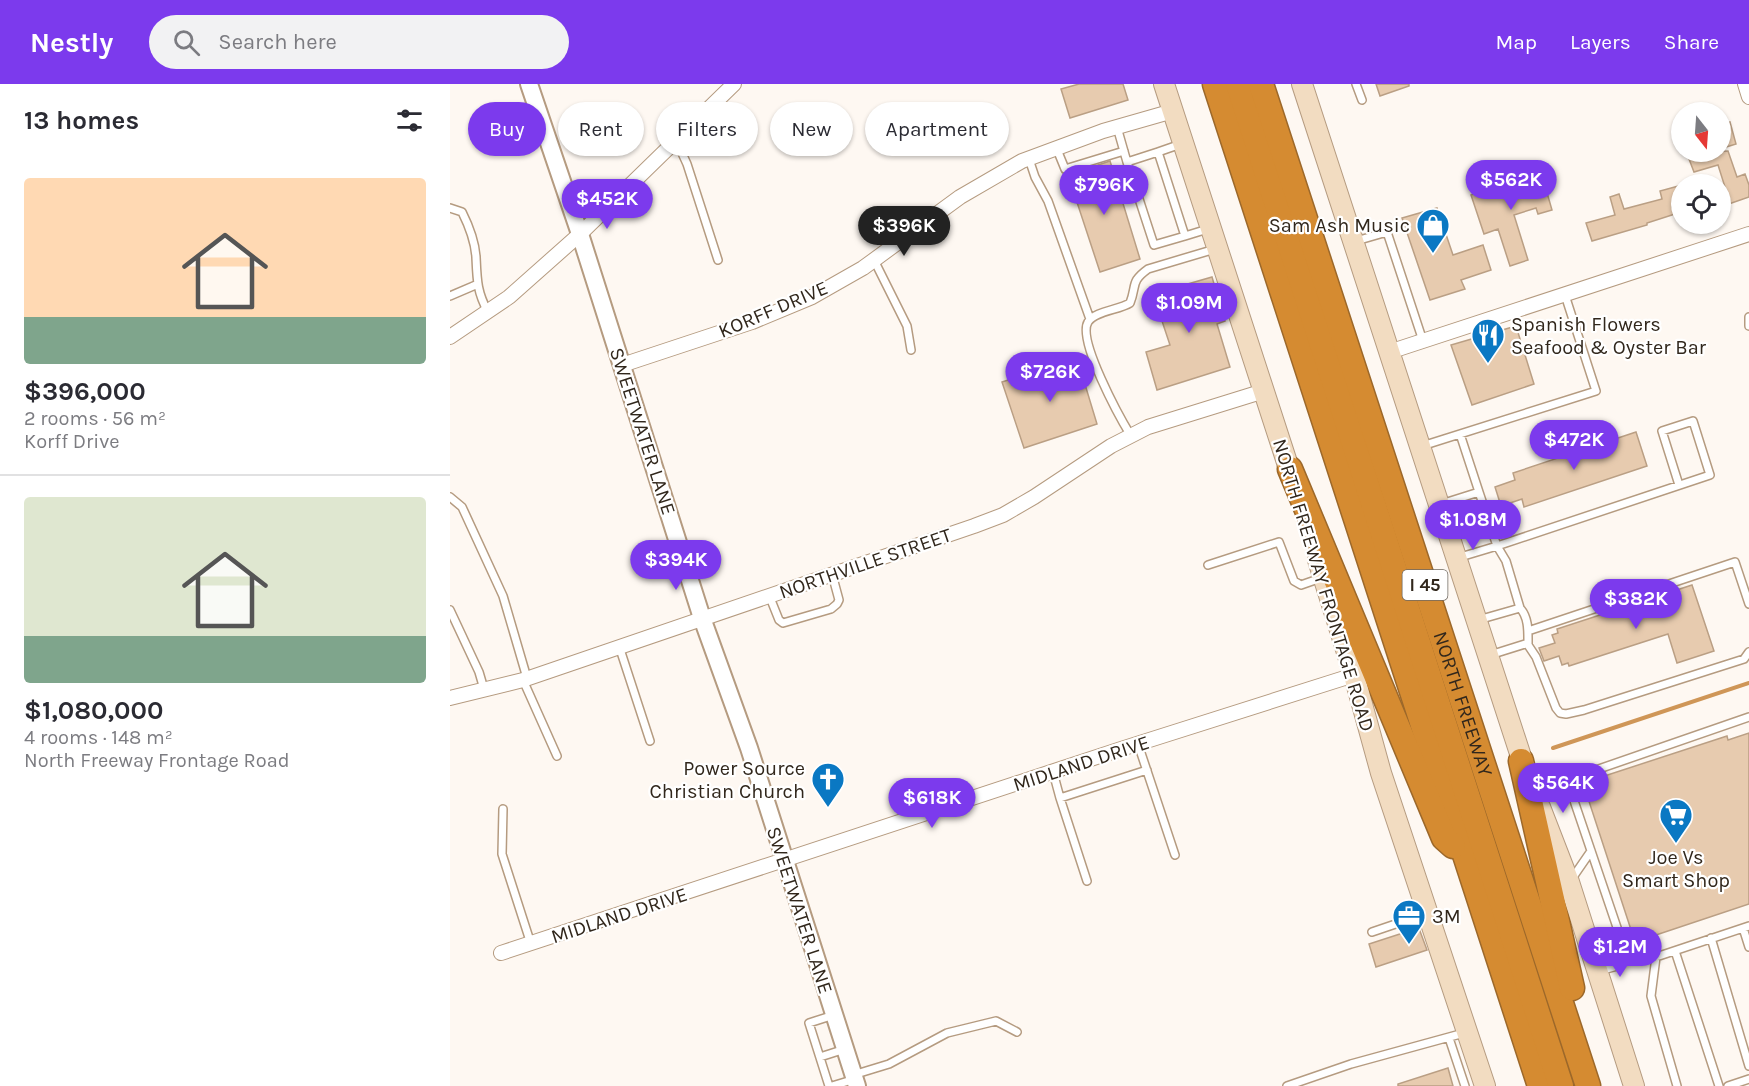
<!DOCTYPE html>
<html lang="en">
<head>
<meta charset="utf-8">
<style>
  :root { --surface:#fff; --page:#f2f2f3; --text:#2b2b33; --muted:#7c7c81; --line:#e1e1e2; --accent:#7c3aed }
  body { margin:0; font-family:Karla,sans-serif; background:var(--page); color:var(--text); height:100vh; display:flex; flex-direction:column; font-size:22px; white-space:nowrap }
  * { box-sizing:border-box; margin:0 }
  p { font-size:20px; color:var(--muted) }
  .icon { flex:none; width:33px; height:33px; fill:none; stroke:currentColor; stroke-width:2; stroke-linecap:round; stroke-linejoin:round }
  .map { position:relative; flex:1; overflow:hidden }
  .details { display:flex; flex-direction:column; background:var(--surface); width:450px }
  .details>* { flex:none }
  .hud { position:absolute; left:18px; top:18px; width:570px; height:54px; display:flex; gap:12px }
  .needle { width:39px; rotate:163deg }
  .controls { position:absolute; left:1221px; top:18px; display:grid; gap:12px }
  .controls a { display:grid; place-items:center; width:60px; height:60px; border-radius:50%; background:var(--surface); box-shadow:0 2px 4px #0004; font-size:30px }
  .price { position:absolute; translate:-50% -51px; padding:0 14px; border-radius:21px; background:var(--accent); color:#fff; font-size:20px; line-height:39px; filter:drop-shadow(0 2px 3px #0008) }
  .price::after { content:''; position:absolute; left:50%; top:36px; width:18px; height:14px; margin-left:-9px; background:inherit; clip-path:polygon(0 0,100% 0,50% 100%) }
  .price.on { background:#222; color:#fff }
  ul { padding:0; list-style:none }
  li { display:grid; align-content:center; gap:12px; height:318px; padding:0 24px }
  li+li { border-top:2px solid var(--line) }
  li span { display:grid; place-items:center; height:186px; border-radius:6px; color:#555 }
  li>.icon { margin-inline-start:auto }
  span .icon { width:108px; height:108px; fill:#fffc; stroke-width:1 }
  li b { font-size:26px }
  h2 { display:flex; justify-content:space-between; align-items:center; height:72px; padding:0 24px; font-size:26px }
  .tag { padding:0 21px; border-radius:27px; background:var(--surface); box-shadow:0 2px 4px #0004; font-size:21px; line-height:54px }
  .tag.on { background:var(--accent); color:#fff }
  header { display:flex; align-items:center; gap:36px; box-sizing:border-box; height:84px; padding:0 30px; background:var(--accent); color:#fff }
  header strong { font-size:28px }
  nav { display:flex; gap:33px; margin-inline-start:auto; font-size:21px }
  .search { width:420px; height:54px; background:var(--page); display:flex; align-items:center; gap:15px; box-sizing:border-box; padding:0 21px; border-radius:33px; color:var(--muted); font-size:22px }
  main { display:flex; flex:1; min-height:0 }
  .map>svg:first-child { display:block }
</style>
</head>
<body>
<header>
<strong>Nestly</strong>
<div class="search"><svg class="icon" aria-label="search" viewBox="0 0 24 24"><circle cx="10" cy="10" r="6"/><path d="M15 15l6 6"/></svg>Search here</div>
<nav><a>Map</a><a>Layers</a><a>Share</a></nav>
</header>
<main>
<section class="details">
<h2>13 homes<svg class="icon" aria-label="filters" viewBox="0 0 24 24"><path d="M4 7h16M4 17h16"/><circle cx="9" cy="7" r="2"/><circle cx="15" cy="17" r="2"/></svg></h2>
<ul>
<li><span style="background:linear-gradient(#ffd9b3 75%,#7fa58c 0)"><svg class="icon" aria-label="home" viewBox="0 0 24 24"><path d="M3 11l9-7 9 7M6 9v11h12V9"/></svg></span><div><b>$396,000</b><p>2 rooms · 56 m²</p><p>Korff Drive</p></div></li>
<li><span style="background:linear-gradient(#dfe7d0 75%,#7fa58c 0)"><svg class="icon" aria-label="home" viewBox="0 0 24 24"><path d="M3 11l9-7 9 7M6 9v11h12V9"/></svg></span><div><b>$1,080,000</b><p>4 rooms · 148 m²</p><p>North Freeway Frontage Road</p></div></li>
</ul>
</section>
<div class="map">
<svg width="1299" height="1002" viewBox="0 0 1299 1002">
  <rect width="100%" height="100%" fill="#fef8f2"/>
  <g fill="none" stroke-linecap="round" stroke-linejoin="round">
    <path stroke="#cf9657" stroke-width="4" d="M 1103,664 L 1299,599"/>
  </g>
  <path fill="#e7cbaf" stroke="#ba9f84" stroke-width="1.5" d="M 629,0 L 673,0 L 678,16 L 620,34 L 611,5 Z
    M 926,0 L 959,0 L 959,2 L 930,12 Z
    M 1280,38 L 1286,60 L 1270,65 L 1270,41 Z
    M 1278,67 L 1287,93 L 1295,90 L 1299,101 L 1299,113 L 1273,122 L 1270,113 L 1270,105 L 1275,103 L 1268,81 L 1244,88 L 1239,75 L 1252,71 L 1251,68 Z
    M 660,77 L 690,175 L 650,188 L 618,91 Z
    M 1091,88 L 1102,126 L 1088,130 L 1086,124 L 1064,131 L 1078,176 L 1060,182 L 1048,145 L 1034,150 L 1021,111 Z
    M 1232,101 L 1232,120 L 1222,123 L 1225,130 L 1197,139 L 1197,141 L 1142,157 L 1136,139 L 1165,131 L 1160,113 L 1169,110 L 1174,125 L 1212,115 L 1210,107 Z
    M 987,124 L 1003,171 L 1033,161 L 1041,186 L 1011,196 L 1015,205 L 980,216 L 952,134 Z
    M 762,193 L 775,237 L 767,240 L 780,283 L 707,306 L 696,268 L 720,261 L 703,210 Z
    M 1066,242 L 1084,300 L 1022,321 L 1001,261 Z
    M 627,274 L 647,340 L 574,364 L 552,298 Z
    M 1186,348 L 1197,382 L 1074,423 L 1072,415 L 1051,422 L 1045,403 L 1065,396 L 1063,389 Z
    M 1242,501 L 1264,567 L 1227,579 L 1218,550 L 1119,582 L 1118,579 L 1112,581 L 1109,572 L 1094,577 L 1089,564 L 1105,559 L 1102,551 L 1108,549 L 1107,545 Z
    M 1299,649 L 1299,820 L 1185,858 L 1133,699 L 1277,652 L 1278,656 Z
    M 967,839 L 977,866 L 926,883 L 919,860 L 956,848 L 954,843 Z
    M 998,984 L 1003,1002 L 948,1002 L 948,1000 Z"/>
  <g fill="none" stroke-linecap="round" stroke-linejoin="round">
    <defs>
      <path id="service" d="M 906,0 L 912,16
        M 667,43 L 677,78
        M 226,56 L 237,80 L 268,176
        M 731,60 L 708,68 L 735,152 L 761,144
        M 606,63 L 615,85 L 674,67
        M 708,68 L 677,78 L 704,161 L 735,152
        M 579,75 L 585,93 L 598,117 L 640,235
        M 0,124 L 12,128 C 19,142 25,158 26,173 C 27,196 27,208 38,228
        M 906,157 L 937,148 L 973,257
        M 424,176 L 457,242 L 461,266
        M 0,212 L 28,200
        M 1299,233 L 1299,242
        M 1010,350 L 1029,408
        M 681,352 C 670,334 627,256 638,238 C 645,227 669,226 680,219 C 687,201 680,198 698,185 L 765,165
        M 972,362 L 1146,307 L 1115,211
        M 0,413 L 12,423 L 53,512 L 77,594
        M 991,420 L 1029,408 L 1047,462 L 1007,474
        M 758,481 L 829,458 L 844,497 L 851,501 L 871,494
        M 319,511 L 329,536 L 333,539 L 381,525 L 387,520 L 389,516 L 382,490
        M 1070,524 L 1056,477 L 1047,462 L 1260,391 L 1243,337 L 1212,347 L 1229,401
        M 0,526 L 29,588 L 34,605
        M 1028,536 L 1070,524 C 1079,534 1078,548 1078,561
        M 1078,547 L 1285,478 L 1299,520
        M 169,562 L 200,657
        M 1040,571 L 1075,560 L 1078,561 L 1086,573 L 1106,624 L 1110,629 L 1116,630 L 1134,626 L 1294,575 L 1299,568
        M 73,596 L 107,672
        M 688,660 L 725,771
        M 603,688 L 610,714 L 697,686
        M 610,714 L 637,797
        M 53,725 L 52,770 L 81,860
        M 1121,796 L 1141,767
        M 1293,844 L 1299,863
        M 922,848 L 975,830
        M 1261,854 L 1299,982
        M 1225,867 L 1269,1002
        M 1149,887 L 1171,881 L 1175,867 L 1117,696 L 1299,633
        M 999,954 L 1015,1002
        M 370,973 L 395,965
        M 403,991 L 439,980 L 497,949 L 546,937 L 567,948
        M 379,1002 L 359,939 L 384,931
        M 382,1002 L 405,995
        M 837,1002 L 901,980 L 1014,949
        M 1227,1002 L 1201,912 L 1206,873 L 1299,842
        M 1278,1002 L 1299,995"/>
      <path id="minor" d="M 1295,0 L 1299,13
        M 0,253 L 59,213 L 130,150 L 284,0
        M 939,268 L 1299,150
        M 172,281 L 302,238 L 362,213 L 413,184 L 510,113 L 572,77 L 653,47 L 723,27
        M 0,614 L 73,596 L 524,442 L 553,431 L 584,413 L 661,362 L 698,343 L 814,307
        M 51,869 L 671,665 L 904,591"/>
      <path id="tertiary" d="M 79,0 L 130,150 L 252,534 L 299,664 L 407,1002"/>
      <path id="secondary" d="M 714,0 L 844,400
        M 852,0 L 1077,691
        M 868,476 L 904,591 L 931,689 L 1035,1002
        M 1090,723 L 1119,798 L 1184,1002"/>
      <g id="motorway">
        <path d="M 765,0 L 1090,1002"/>
        <path d="M 788,0 L 1111,1002"/>
        <path id="s1" d="M 811,0 L 1138,1002"/>
        <path d="M 840,385 L 994,754 L 1003,762"/>
        <path d="M 1071,677 L 1122,904"/>
      </g>
    </defs>
    <use href="#service" stroke="#b59b80" stroke-width="10"/>
    <use href="#minor" stroke="#b59b80" stroke-width="16"/>
    <use href="#tertiary" stroke="#b59b80" stroke-width="20"/>
    <use href="#secondary" stroke="#b59b80" stroke-width="22"/>
    <use href="#motorway" stroke="#9c682a" stroke-width="27"/>
    <use href="#service" stroke="#fff" stroke-width="7"/>
    <use href="#minor" stroke="#fff" stroke-width="14"/>
    <use href="#tertiary" stroke="#fff" stroke-width="16"/>
    <use href="#secondary" stroke="#f2dcc1" stroke-width="20"/>
    <use href="#motorway" stroke="#d58b31" stroke-width="24"/>
  </g>
  <defs>
    <symbol id="shop-pin" viewBox="-11 -11 22 30"><path d="M0 17L-7.5 6A9.5 9.5 0 1 1 7.5 6Z" fill="#0a78c3" stroke="#fff"/><path d="M-5-2.5h2.3a2.7 3.5 0 0 1 5.4 0H5L5.5 6h-11ZM-1.5-2.5h3a1.5 2.3 0 0 0-3 0Z" fill="#fff"/></symbol>
    <symbol id="restaurant-pin" viewBox="-11 -11 22 30"><path d="M0 17L-7.5 6A9.5 9.5 0 1 1 7.5 6Z" fill="#0a78c3" stroke="#fff"/><path d="M-5-6h1v4h1v-4h1v4h1v-4h1v5L-1.5 .5V6h-2V.5L-5-1ZM5-6V6H3V1.5H1.5Q1.5-4 5-6Z" fill="#fff"/></symbol>
    <symbol id="church-pin" viewBox="-11 -11 22 30"><path d="M0 17L-7.5 6A9.5 9.5 0 1 1 7.5 6Z" fill="#0a78c3" stroke="#fff"/><path d="M-1.2-6h2.4v3.5h3.3v2.4h-3.3V6h-2.4V-.1h-3.3v-2.4h3.3Z" fill="#fff"/></symbol>
    <symbol id="supermarket-pin" viewBox="-11 -11 22 30"><path d="M0 17L-7.5 6A9.5 9.5 0 1 1 7.5 6Z" fill="#0a78c3" stroke="#fff"/><path d="M-6-5.5h2.5l.6 2H6L4.5 2H-2.5L-4.4-4H-6ZM-1.5 3.2a1.3 1.3 0 1 0 .1 0ZM3 3.2a1.3 1.3 0 1 0 .1 0Z" fill="#fff"/></symbol>
    <symbol id="office-pin" viewBox="-11 -11 22 30"><path d="M0 17L-7.5 6A9.5 9.5 0 1 1 7.5 6Z" fill="#0a78c3" stroke="#fff"/><path d="M-6-3h4V-5.5h4V-3h4V5H-6ZM-1-4.5V-3h2v-1.5ZM-6 0V1H6V0Z" fill="#fff"/></symbol>
  </defs>
  <g fill-rule="evenodd">
    <use href="#shop-pin" x="964" y="122" width="38" height="52"/>
    <use href="#restaurant-pin" x="1019" y="232" width="38" height="52"/>
    <use href="#church-pin" x="359" y="676" width="38" height="52"/>
    <use href="#supermarket-pin" x="1207" y="712" width="38" height="52"/>
    <use href="#office-pin" x="940" y="813" width="38" height="52"/>
  </g>
  <g text-anchor="middle" stroke-width="4.5" stroke-linejoin="round" paint-order="stroke">
    <rect fill="#fff" stroke="#6f6860" stroke-width="1.5" x="952.5" y="486" width="45" height="30" rx="4.5"/>
    <g font-size="18" font-weight="bold" fill="#31271c">
      <text x="975" y="507">I 45</text>
    </g>
    <g font-size="20" fill="#31271c" stroke="#fff" text-anchor="end">
      <text x="960" y="148">Sam Ash Music</text>
      <text x="1061" y="247" text-anchor="start">Spanish Flowers<tspan x="1061" dy="23">Seafood &amp; Oyster Bar</tspan></text>
      <text x="355" y="691">Power Source<tspan x="355" dy="23">Christian Church</tspan></text>
      <text x="1226" y="780" text-anchor="middle">Joe Vs<tspan x="1226" dy="23">Smart Shop</tspan></text>
      <text x="982" y="839" text-anchor="start">3M</text>
    </g>
    <g font-size="20" fill="#31271c" stroke="#fff">
      <text transform="translate(323 225) rotate(-23)" y="7">KORFF DRIVE</text>
      <text transform="translate(193 347) rotate(72)" y="7">SWEETWATER LANE</text>
      <text transform="translate(415 479) rotate(-19)" y="7">NORTHVILLE STREET</text>
      <text transform="translate(874 501) rotate(73)" y="7">NORTH FREEWAY FRONTAGE ROAD</text>
      <text dy="7" stroke="none"><textPath href="#s1" startOffset="652">NORTH FREEWAY</textPath></text>
      <text transform="translate(631 679) rotate(-18)" y="7">MIDLAND DRIVE</text>
      <text transform="translate(350 826) rotate(72)" y="7">SWEETWATER LANE</text>
      <text transform="translate(169 831) rotate(-18)" y="7">MIDLAND DRIVE</text>
    </g>
  </g>
</svg>
<div class="controls">
<a><svg class="needle" viewBox="-14 -14 28 28"><path d="M0-13l5 13h-10z" fill="#e53935"/><path d="M0 13l5-13h-10z" fill="#7c7c81"/></svg></a>
<a><svg class="icon" aria-label="locate" viewBox="0 0 24 24"><circle cx="12" cy="12" r="6"/><path d="M12 2v4M12 18v4M2 12h4M18 12h4"/></svg></a>
</div>
<b class="price" style="left:1061px;top:127px">$562K</b>
<b class="price" style="left:654px;top:132px">$796K</b>
<b class="price" style="left:157px;top:146px">$452K</b>
<b class="price on" style="left:454px;top:173px">$396K</b>
<b class="price" style="left:739px;top:250px">$1.09M</b>
<b class="price" style="left:600px;top:319px">$726K</b>
<b class="price" style="left:1124px;top:387px">$472K</b>
<b class="price" style="left:1023px;top:467px">$1.08M</b>
<b class="price" style="left:226px;top:507px">$394K</b>
<b class="price" style="left:1186px;top:546px">$382K</b>
<b class="price" style="left:1113px;top:730px">$564K</b>
<b class="price" style="left:482px;top:745px">$618K</b>
<b class="price" style="left:1170px;top:894px">$1.2M</b>
<div class="hud">
<a class="tag on">Buy</a>
<a class="tag">Rent</a>
<a class="tag">Filters</a>
<a class="tag">New</a>
<a class="tag">Apartment</a>
</div>
</div>
</main>
</body>
</html>
